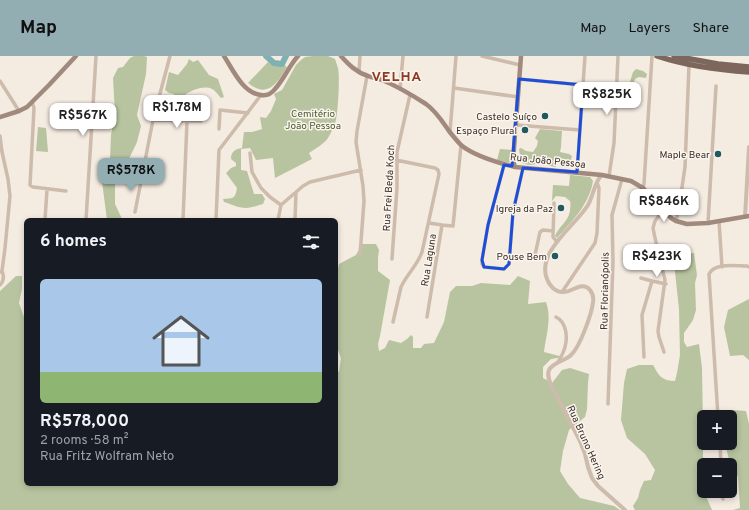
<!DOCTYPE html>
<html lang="en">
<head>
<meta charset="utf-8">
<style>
  :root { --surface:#171b24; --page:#20242c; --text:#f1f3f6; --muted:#9ea1a6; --accent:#92aeb2 }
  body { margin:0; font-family:Overpass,sans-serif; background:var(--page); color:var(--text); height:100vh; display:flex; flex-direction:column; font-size:15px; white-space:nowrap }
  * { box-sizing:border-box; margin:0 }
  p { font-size:13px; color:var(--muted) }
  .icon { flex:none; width:22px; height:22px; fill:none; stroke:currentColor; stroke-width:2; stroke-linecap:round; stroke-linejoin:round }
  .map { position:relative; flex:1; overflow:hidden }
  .drawer { position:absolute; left:24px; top:162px; width:314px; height:268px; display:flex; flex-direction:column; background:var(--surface); border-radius:6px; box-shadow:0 2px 6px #0003 }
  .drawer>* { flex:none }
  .buttons { position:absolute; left:697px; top:354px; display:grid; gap:8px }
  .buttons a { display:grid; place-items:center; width:40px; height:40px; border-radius:6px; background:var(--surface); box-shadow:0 2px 6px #0003; font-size:20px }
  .price { position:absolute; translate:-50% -34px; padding:0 9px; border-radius:8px; background:#fff; color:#222; font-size:13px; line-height:26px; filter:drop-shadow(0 1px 2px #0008) }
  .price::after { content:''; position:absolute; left:50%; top:24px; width:12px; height:9px; margin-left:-6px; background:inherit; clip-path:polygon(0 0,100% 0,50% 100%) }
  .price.current { background:var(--accent); color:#111 }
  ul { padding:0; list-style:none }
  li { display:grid; align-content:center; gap:8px; height:212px; padding:0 16px }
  li span { display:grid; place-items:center; height:124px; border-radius:6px; color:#555 }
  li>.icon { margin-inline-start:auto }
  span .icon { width:72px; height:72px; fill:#fffc; stroke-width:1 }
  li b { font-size:17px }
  h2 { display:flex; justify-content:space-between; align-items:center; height:48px; padding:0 16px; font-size:17px }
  header { display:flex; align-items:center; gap:24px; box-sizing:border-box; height:56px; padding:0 20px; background:var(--accent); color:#111 }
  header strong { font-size:19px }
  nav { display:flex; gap:22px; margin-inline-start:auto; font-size:14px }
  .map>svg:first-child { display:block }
</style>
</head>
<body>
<header>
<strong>Map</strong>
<nav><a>Map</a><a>Layers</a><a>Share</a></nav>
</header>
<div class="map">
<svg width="749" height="454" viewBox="0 0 749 454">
  <rect width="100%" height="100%" fill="#f4ebe1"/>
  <path fill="#b8c4a0" d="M 134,0 L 144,0 L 147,1 L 146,18 L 137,59 L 141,70 L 137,86 L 128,105 L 115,124 L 115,148 L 122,163 L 124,164 L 107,164 L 101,118 L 110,103 L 111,79 L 115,57 L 113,22 L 118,12 L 123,11 L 130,2 Z
    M 313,0 L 328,0 L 335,3 C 336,6 337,9 338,12 C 340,20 338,56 336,64 C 334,70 331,77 328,82 C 324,88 316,92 309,97 L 312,103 L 275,122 L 273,102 L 256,104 L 250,92 L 241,93 L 241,114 L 247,115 L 254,138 L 262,138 L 265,143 L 263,148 C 258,149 252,152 246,152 C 238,152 231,148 224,146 L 223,143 C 234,142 235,143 237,132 L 226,117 L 231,112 L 236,110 L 236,107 L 231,103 C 231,95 236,93 242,92 L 244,76 L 252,76 L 262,73 L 260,61 L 266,62 L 271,55 L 276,43 L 274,38 L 282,34 L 296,9 L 301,4 L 305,1 Z
    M 189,3 L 193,6 L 198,4 L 209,19 L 218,23 L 224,41 L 221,42 C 218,39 215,34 212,33 C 204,29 193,34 186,38 L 184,62 L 169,61 L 162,50 L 164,45 L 173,46 L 174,38 L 169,37 L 165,34 L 169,16 L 178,19 L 187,8 Z
    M 268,6 L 276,10 L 283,8 L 287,11 C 277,27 268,43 248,27 Z
    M 636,13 L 643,15 L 647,18 L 646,22 L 639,21 L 635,23 L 633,30 L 630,31 L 630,33 L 627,35 L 626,38 L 621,39 L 618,36 L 619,30 L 625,30 L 629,29 L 633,16 Z
    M 38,71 L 46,72 L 48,96 L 36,95 Z
    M 540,73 L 562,75 L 561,91 L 560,96 L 569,98 L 572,100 L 571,104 L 557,102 L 556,111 C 551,110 546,110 544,105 C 539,104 539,106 535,108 C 531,110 526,108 522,107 L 520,100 L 519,93 L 521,92 L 526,95 L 533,96 L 537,90 L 538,85 L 535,82 Z
    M 500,93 L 512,94 L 511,104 L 509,107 L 497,104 Z
    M 570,119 L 590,121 L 593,125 C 589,149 572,165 557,182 L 555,180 C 559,170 568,166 570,155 C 570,152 571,148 570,145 C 568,143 566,142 565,141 L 556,140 L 552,145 L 553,129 L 569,130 Z
    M 362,188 L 376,188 L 379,194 L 378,202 L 378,215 L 390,224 L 380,280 L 378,288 L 379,295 L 385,292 L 389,284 L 401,287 L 407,283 L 411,279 L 413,281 L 413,292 L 421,292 L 424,288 L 434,287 L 444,266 L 450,236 L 456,230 L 472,230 L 481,227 L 510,229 L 518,220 L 530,225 L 528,248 L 546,246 C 552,263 546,279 544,296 L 563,301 L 551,303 L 543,311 L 543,322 L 552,327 L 562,314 L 570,312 L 589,318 L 588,327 L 587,353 L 585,361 L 569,374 L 563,395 L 560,415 L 568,428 L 580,442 L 614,450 L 620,454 L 0,454 L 0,235 L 16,220 L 22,220 L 22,233 L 19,247 L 24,261 L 26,261 L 26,428 L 336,428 L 336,313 L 339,316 L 341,302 L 336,289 L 336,221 L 339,208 L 356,199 Z
    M 672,188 L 678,188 L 681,200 L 685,198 L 694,197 L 697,219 L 695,227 L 696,254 L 693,264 L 684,277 L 684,286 L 687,291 L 699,288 L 702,312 L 703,371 L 703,399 L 704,435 L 705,435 L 705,438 L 712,454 L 635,454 L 633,450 L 638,442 L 640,434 L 644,425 L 651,424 L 655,414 L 645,398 L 627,382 L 621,364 L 624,327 L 627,313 L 639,309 L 653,309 C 659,320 662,325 675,325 L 677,317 L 680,299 L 679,253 Z
    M 749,243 L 749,304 L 743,299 L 730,300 L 724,271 L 728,254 Z
    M 732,354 L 746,355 L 749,368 L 749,454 L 733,454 L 740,452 L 738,421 L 729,404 L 725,387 L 730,387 L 730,376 L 733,374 Z"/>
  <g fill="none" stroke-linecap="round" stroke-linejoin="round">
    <path stroke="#7fb0b2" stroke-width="6" d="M 266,0 L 274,7 L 282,8 L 286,0"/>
    <path stroke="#cdbbac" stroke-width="3.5" d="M 482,0 L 520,9
      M 359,16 L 360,0
      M 519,23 L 583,29
      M 0,25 L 19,55
      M 454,32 L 518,41
      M 400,33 L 403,0
      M 32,46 L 34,52 L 30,129 L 33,131 L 66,135
      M 153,64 L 201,65
      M 516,69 L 580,74
      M 219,73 L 220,54 L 248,57
      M 450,76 L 456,0
      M 0,80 L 2,96 L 8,123 L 10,140 L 5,192 L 2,215 L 0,216
      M 250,97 L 252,116 L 261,132 L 270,141 L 281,149
      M 504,109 L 488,169 L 482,204 L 482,208 L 484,211 L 504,213 L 509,208 L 513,156 L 523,112
      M 577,116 L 585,0
      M 609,120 L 614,87 L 618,0
      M 643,132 L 644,128 L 652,0
      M 554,147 L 553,181 L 557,186
      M 663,154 L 655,165 L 653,172 L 655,182 L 665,224 L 658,275 L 659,281 L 664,296
      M 135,156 L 153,64 L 170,0
      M 45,164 L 47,133
      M 86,164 L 96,0
      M 183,164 L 187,65
      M 216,164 L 219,94 L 261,39
      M 278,164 L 281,149 L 303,130 L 310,126 L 361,114
      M 295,164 L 296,136
      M 676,165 L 679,152 L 685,111 L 689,9
      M 719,165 L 722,211
      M 429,167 L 442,169 L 453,170 L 461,89
      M 708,167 L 716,30
      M 360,199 L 364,145 L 363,130 L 356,86 L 357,75 L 367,20
      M 535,199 L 540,176 L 543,174 L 553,175
      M 392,203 L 397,132 L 397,96 L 410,39
      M 641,222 L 652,225
      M 0,229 C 4,225 4,220 2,215
      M 562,236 L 595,187 L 597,177 L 599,132 L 597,127
      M 427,261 L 442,169
      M 556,261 C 566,266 568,280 565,291 C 564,296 561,301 558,306
      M 393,266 L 401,231 C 407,218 417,210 422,196 L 439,118 L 438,114 L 435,112 L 396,104
      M 644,301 L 642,259 L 652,225 L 666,228
      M 336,304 L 336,307
      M 608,348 L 613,206 L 612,159 L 622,123
      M 718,361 L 709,218 C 715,206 736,210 747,210 L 749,211
      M 720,387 L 721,409
      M 722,435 L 723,443"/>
    <path stroke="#cdbbac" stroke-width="4" d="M 602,119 C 595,124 593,141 588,149 C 576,169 536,196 547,223 C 549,229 555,236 562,236 C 572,237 582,224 590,234 C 593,238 594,241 593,246 C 592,257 580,291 571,299 C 565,305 553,306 549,314 C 547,319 549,324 551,329 L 580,385 L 585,398 L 588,411 L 592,422 L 598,430 L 625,454
      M 745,161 L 749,91"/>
    <path stroke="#a18a7d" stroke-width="4.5" d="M 224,0 C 233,14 243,37 261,39 C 267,40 272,37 275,33 C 284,23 289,10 298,0
      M 341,0 C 349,9 356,16 368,20 C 372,22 378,22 382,24 C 397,30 412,39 426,48 C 436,55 442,65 449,75 C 453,80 457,85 461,89 C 474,100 499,107 515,111 L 602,119 L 631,125 L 643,132 L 663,154 L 671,162 L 676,165 L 687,168 L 708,167 L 749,160
      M 0,61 L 19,55 L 27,51 L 49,29 L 76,0
      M 515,111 L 513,105 L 521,0"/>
    <path stroke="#7d675c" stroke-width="5.5" d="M 657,0 C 687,10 717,14 749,16
      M 674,0 L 718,8 L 749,11"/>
  </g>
  <path fill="none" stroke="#1d4ed8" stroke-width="3" stroke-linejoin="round" d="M 519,23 L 583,29 L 577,116 L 523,112 L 513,156 L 509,208 L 504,213 L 484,211 L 482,204 L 488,169 L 504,109 L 512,110 Z"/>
  <g fill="#1f5a5e" stroke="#fbf5ee" stroke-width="1.5">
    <circle cx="545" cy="60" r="4"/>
    <circle cx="525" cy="74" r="4"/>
    <circle cx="718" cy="98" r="4"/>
    <circle cx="561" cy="152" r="4"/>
    <circle cx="555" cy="200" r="4"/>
  </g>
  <g text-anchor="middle" stroke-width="3" stroke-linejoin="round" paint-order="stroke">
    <g font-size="10" fill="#4a5a2e" stroke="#fbf5ee">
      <text x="313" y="61">Cemitério<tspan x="313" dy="12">João Pessoa</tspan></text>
    </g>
    <g font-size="10" fill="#3b302b" stroke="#fbf5ee" text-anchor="end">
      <text x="537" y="64">Castelo Suíço</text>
      <text x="517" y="78">Espaço Plural</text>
      <text x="710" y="102">Maple Bear</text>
      <text x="553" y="156">Igreja da Paz</text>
      <text x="547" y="204">Pouse Bem</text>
    </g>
    <g font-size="10" fill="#3b302b" stroke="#fbf5ee">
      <text transform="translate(548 104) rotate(6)" y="4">Rua João Pessoa</text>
      <text transform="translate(388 132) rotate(-87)" y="4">Rua Frei Beda Koch</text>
      <text transform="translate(428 204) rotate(-81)" y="4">Rua Laguna</text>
      <text transform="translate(604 235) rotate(-89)" y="4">Rua Florianópolis</text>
      <text transform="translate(587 386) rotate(66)" y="4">Rua Bruno Hering</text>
    </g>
    <g font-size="14" font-weight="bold" letter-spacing="1" fill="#8c3b22" stroke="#fbf5ee">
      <text x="397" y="25">VELHA</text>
    </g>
  </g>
</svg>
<div class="buttons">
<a>+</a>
<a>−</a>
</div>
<b class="price" style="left:607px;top:60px">R$825K</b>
<b class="price" style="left:177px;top:73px">R$1.78M</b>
<b class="price" style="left:83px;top:81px">R$567K</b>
<b class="price current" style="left:131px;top:136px">R$578K</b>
<b class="price" style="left:664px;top:167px">R$846K</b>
<b class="price" style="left:657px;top:222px">R$423K</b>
<section class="drawer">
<h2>6 homes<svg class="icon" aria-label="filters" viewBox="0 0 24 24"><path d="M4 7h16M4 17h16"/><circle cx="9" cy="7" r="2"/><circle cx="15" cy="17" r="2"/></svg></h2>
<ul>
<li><span style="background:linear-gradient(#a9c7e8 75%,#8fb573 0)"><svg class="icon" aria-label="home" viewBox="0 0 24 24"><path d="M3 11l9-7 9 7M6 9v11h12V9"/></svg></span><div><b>R$578,000</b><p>2 rooms · 58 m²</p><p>Rua Fritz Wolfram Neto</p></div></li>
</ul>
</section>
</div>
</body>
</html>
